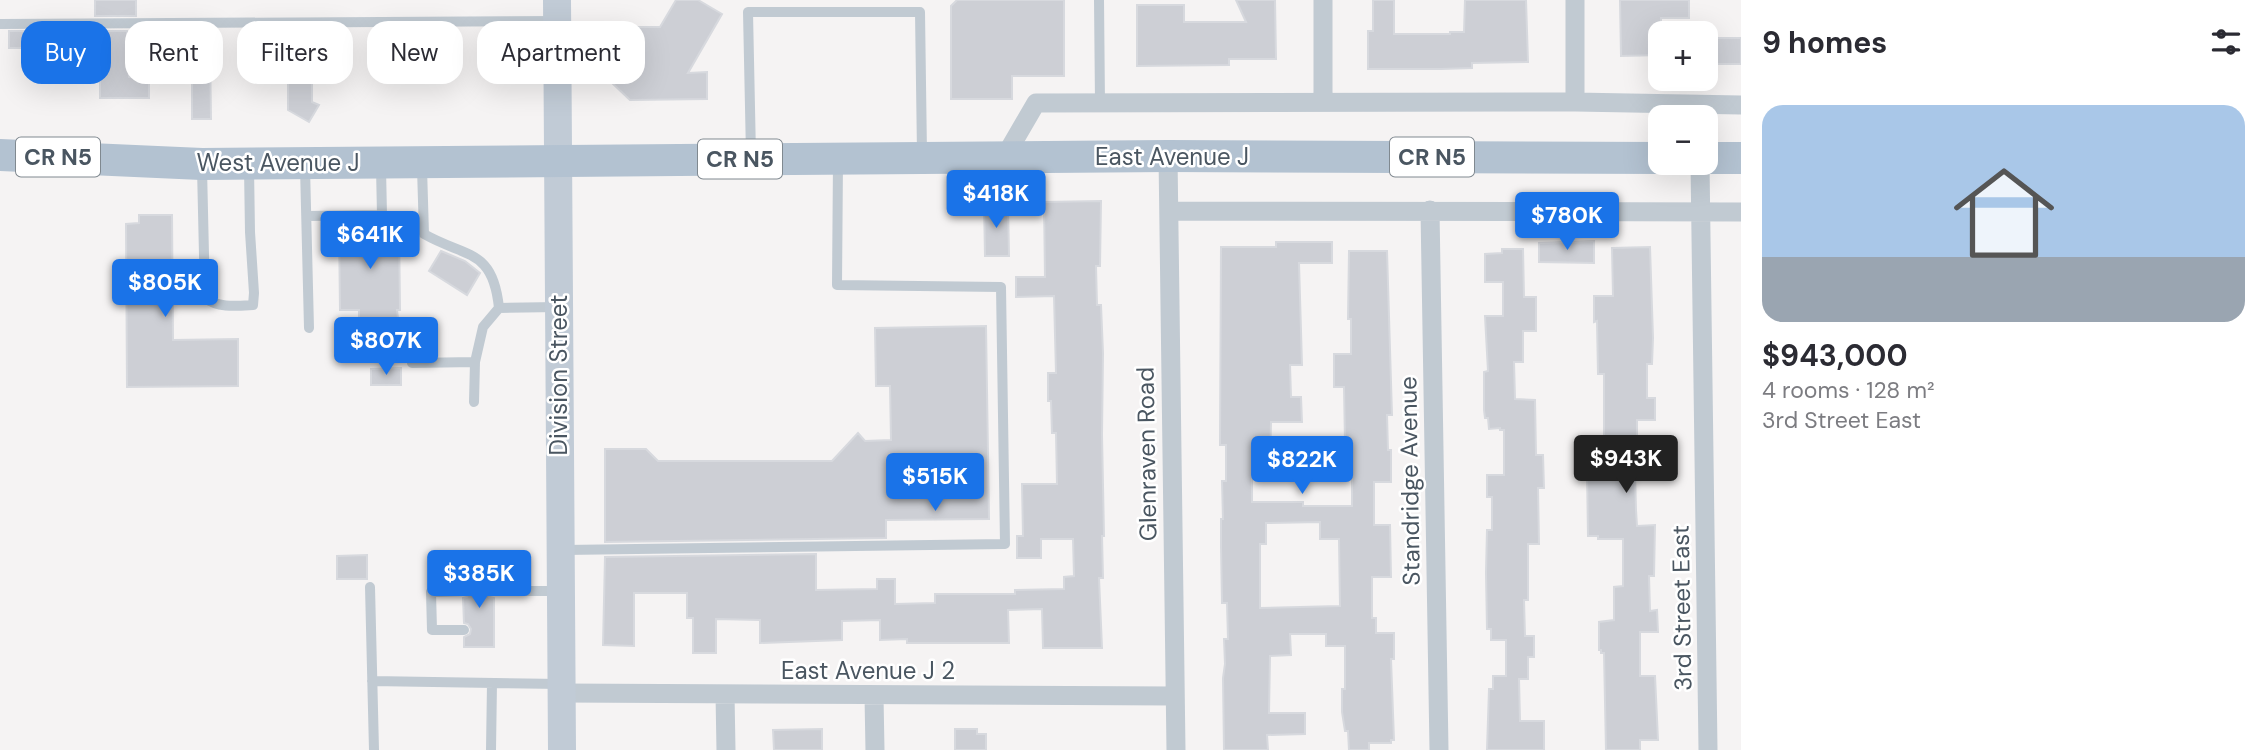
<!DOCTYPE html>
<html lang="en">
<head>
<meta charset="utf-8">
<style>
  :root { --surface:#fff; --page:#f2f2f3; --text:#2b2b33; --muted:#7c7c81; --line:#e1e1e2; --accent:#1a73e8 }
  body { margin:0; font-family:"DM Sans",sans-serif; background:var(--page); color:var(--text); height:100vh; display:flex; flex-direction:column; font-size:26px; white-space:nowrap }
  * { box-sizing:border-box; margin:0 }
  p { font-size:23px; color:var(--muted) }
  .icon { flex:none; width:38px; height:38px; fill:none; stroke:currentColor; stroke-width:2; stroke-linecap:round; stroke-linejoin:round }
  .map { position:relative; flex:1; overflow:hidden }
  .panel { display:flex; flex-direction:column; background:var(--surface); width:525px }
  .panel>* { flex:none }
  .hud { position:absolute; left:21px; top:21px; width:665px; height:63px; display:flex; gap:14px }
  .buttons { position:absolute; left:1648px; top:21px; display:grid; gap:14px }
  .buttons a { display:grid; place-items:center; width:70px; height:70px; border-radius:14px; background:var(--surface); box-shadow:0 7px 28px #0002; font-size:35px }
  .price { position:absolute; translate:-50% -60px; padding:0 16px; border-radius:7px; background:var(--accent); color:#fff; font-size:23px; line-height:46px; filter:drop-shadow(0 2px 4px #0008) }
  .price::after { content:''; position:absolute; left:50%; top:42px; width:21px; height:16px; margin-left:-10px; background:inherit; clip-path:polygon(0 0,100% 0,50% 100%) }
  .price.selected { background:#222; color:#fff }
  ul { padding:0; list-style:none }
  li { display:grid; align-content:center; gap:14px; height:371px; padding:0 21px }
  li+li { border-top:2px solid var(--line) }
  li span { display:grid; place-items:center; height:217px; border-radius:21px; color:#555 }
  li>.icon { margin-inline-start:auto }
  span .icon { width:126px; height:126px; fill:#fffc; stroke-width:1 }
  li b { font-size:30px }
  h2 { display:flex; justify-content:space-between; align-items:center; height:84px; padding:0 21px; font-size:30px }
  .pill { padding:0 24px; border-radius:21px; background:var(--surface); box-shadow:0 7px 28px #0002; font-size:24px; line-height:63px }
  .pill.selected { background:var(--accent); color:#fff }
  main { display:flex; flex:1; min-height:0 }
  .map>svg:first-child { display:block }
</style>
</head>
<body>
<main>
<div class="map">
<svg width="1741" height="750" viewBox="0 0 1741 750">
  <rect width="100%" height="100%" fill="#f5f3f3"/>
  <path fill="#cdcfd5" stroke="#d7d9de" stroke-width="2" fill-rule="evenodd" d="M 95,0 L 136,0 L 136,16 L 95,16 Z
    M 676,0 L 698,0 L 722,14 L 688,73 L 707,72 L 707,99 L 630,100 L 610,81 L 611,27 L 660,27 Z
    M 957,0 L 1064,0 L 1064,76 L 1012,76 L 1012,99 L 951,99 L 951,6 Z
    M 1236,0 L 1275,0 L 1276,59 L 1229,59 L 1229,65 L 1137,66 L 1137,5 L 1184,5 L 1184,22 L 1246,22 Z
    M 1373,0 L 1394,0 L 1394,34 L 1450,34 L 1450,32 L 1464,32 L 1465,0 L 1526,0 L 1528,62 L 1472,63 L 1472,68 L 1441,69 L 1368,69 L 1368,31 L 1373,31 Z
    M 1620,0 L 1689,0 L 1689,18 L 1661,18 L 1661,55 L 1621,56 Z
    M 312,30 L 312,102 L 319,105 L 309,122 L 288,110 L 288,31 Z
    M 9,31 L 37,31 L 37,48 L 9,48 Z
    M 100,31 L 127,31 L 129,77 L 149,76 L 149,98 L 100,98 Z
    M 1706,38 L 1741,38 L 1741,64 L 1706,64 Z
    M 192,48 L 210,48 L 211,119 L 192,119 Z
    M 1101,201 L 1100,266 L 1096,266 L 1097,305 L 1101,305 L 1103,353 L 1102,435 L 1104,536 L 1102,536 L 1103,578 L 1099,578 L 1102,648 L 1043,648 L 1042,609 L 1008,610 L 1009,643 L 907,643 L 907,639 L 880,640 L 880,620 L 842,621 L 842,640 L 760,643 L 760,620 L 716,619 L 716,653 L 693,653 L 693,618 L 687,618 L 687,593 L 634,593 L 634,646 L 603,645 L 605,557 L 816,554 L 816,590 L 877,589 L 877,579 L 895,579 L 895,604 L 935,603 L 935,594 L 1015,594 L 1015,590 L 1064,589 L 1064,577 L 1074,576 L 1073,539 L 1041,539 L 1041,558 L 1017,558 L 1017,536 L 1023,536 L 1022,484 L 1057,484 L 1056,433 L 1052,433 L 1051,401 L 1048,401 L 1048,373 L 1056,373 L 1054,296 L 1016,297 L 1016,277 L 1045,277 L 1044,202 Z
    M 984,203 L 1008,203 L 1009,256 L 985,256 Z
    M 139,215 L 172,215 L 173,340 L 238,339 L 238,386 L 127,387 L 126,224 L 139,223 Z
    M 399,225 L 400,310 L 397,310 L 398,318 L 359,319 L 359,310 L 340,310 L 339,226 Z
    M 1594,241 L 1594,263 L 1539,262 L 1539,243 Z
    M 1276,242 L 1332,242 L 1332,263 L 1299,263 L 1302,365 L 1290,365 L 1291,397 L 1301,397 L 1302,422 L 1271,422 L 1270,463 L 1260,463 L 1260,466 L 1252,466 L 1252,502 L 1303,502 L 1303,506 L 1352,506 L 1352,443 L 1345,443 L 1344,387 L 1334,387 L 1334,354 L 1351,354 L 1351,319 L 1348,319 L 1349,251 L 1387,251 L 1392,415 L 1387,415 L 1388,450 L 1391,450 L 1391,482 L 1374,482 L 1374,525 L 1390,525 L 1391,577 L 1372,577 L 1372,618 L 1376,618 L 1376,633 L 1394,633 L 1394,659 L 1391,659 L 1394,740 L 1391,740 L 1391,743 L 1369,743 L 1369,750 L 1349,750 L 1348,731 L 1345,731 L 1342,712 L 1342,689 L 1345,689 L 1345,646 L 1326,646 L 1326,634 L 1290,634 L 1291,655 L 1270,656 L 1269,713 L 1305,713 L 1305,734 L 1267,735 L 1268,750 L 1224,750 L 1223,678 L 1225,664 L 1224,639 L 1228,639 L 1227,603 L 1222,603 L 1221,546 L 1221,519 L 1223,519 L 1222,481 L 1226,481 L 1226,445 L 1220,445 L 1221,247 L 1276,247 ZM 1320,522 L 1320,539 L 1339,539 L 1340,606 L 1260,608 L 1260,544 L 1266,544 L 1266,523 Z
    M 1650,247 L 1653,338 L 1652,364 L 1647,364 L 1647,398 L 1655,398 L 1655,420 L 1637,420 L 1637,453 L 1652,453 L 1652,473 L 1635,473 L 1636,510 L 1637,526 L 1655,525 L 1654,576 L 1649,576 L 1650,611 L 1657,610 L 1658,632 L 1640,632 L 1640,676 L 1655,676 L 1658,740 L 1640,740 L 1640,750 L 1606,750 L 1604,653 L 1601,653 L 1601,650 L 1599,650 L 1599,622 L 1614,620 L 1614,587 L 1623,586 L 1623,539 L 1598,539 L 1598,536 L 1588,536 L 1587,471 L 1596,471 L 1596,462 L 1604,462 L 1604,374 L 1598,374 L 1597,321 L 1594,322 L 1594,296 L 1613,296 L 1612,248 Z
    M 1502,249 L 1523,249 L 1524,297 L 1536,297 L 1536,331 L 1523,331 L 1523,362 L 1514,362 L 1515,399 L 1535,400 L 1536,455 L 1543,455 L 1544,488 L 1538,488 L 1539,544 L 1528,544 L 1528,600 L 1524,600 L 1525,636 L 1534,636 L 1534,657 L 1528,657 L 1528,679 L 1519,679 L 1520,721 L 1544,721 L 1544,750 L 1487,750 L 1489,689 L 1493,689 L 1493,676 L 1506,676 L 1506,640 L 1491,640 L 1491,629 L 1487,629 L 1486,573 L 1487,530 L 1492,530 L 1492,497 L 1487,497 L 1487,475 L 1504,475 L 1504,430 L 1500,430 L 1500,428 L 1489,429 L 1488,418 L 1485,418 L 1484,410 L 1484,372 L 1488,371 L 1485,316 L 1503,316 L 1503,282 L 1485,282 L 1485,254 L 1502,253 Z
    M 441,251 L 465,261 L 480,273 L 467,295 L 429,271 Z
    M 986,326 L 989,519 L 886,520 L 886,538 L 605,542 L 605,449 L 646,449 L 658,461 L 832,461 L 858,433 L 865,441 L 891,440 L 890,386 L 876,386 L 875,328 Z
    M 401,368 L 401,385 L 371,385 L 371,369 Z
    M 367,555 L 367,579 L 337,579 L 337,556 Z
    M 489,569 L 489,578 L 493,578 L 493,584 L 487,587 L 486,592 L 489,597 L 494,598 L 494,647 L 464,647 L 464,637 L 470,634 L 471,629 L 468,624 L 464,623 L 463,598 L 467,597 L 470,591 L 469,587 L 463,584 L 463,578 L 470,578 L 470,570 Z
    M 822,729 L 822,750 L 774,750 L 773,730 Z
    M 955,729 L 977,729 L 977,734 L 986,734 L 986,750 L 955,750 Z"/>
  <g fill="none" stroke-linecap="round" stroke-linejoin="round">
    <path stroke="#c1cad2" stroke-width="10" d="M 1099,0 L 1100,103
      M 0,24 L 556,21
      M 751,155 L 748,12 L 920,12 L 922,154
      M 305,167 L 309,328
      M 202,168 L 205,298 C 218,308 236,306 253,305 L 254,293 L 250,232 L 249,168
      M 422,168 L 424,234 C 466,258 493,248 499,308 L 558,307
      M 307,216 L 382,215 L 381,168
      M 412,363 L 475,362 L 483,327 L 499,308
      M 474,402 L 475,362
      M 564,550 L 1005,544 L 1001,287 L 837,285 L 838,161
      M 370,587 L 374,750
      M 463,591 L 431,592 L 432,630 L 464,630
      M 493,591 L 560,591
      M 372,681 L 561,684
      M 491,750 L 492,683"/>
    <path stroke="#c1cad2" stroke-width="19" d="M 1323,0 L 1323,102
      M 1575,0 L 1575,102
      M 1168,156 L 1176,750
      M 1004,158 L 1036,103 L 1575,102 L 1741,105
      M 1700,163 L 1708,750
      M 1430,210 L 1439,750
      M 1169,211 L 1741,212
      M 561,693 L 1174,696
      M 725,694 L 726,750
      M 874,696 L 875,750"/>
    <path stroke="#c1cbd6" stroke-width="28" d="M 557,0 L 562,750"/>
    <path stroke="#b3c2d1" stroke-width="32" d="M 0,155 L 202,164 L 1168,156 L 1661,158
      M 1706,158 L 1741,158"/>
  </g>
  <g text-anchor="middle" stroke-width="5" stroke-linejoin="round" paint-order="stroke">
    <g fill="#fff" stroke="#808990" stroke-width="2">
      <rect x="16" y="137.5" width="84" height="39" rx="5"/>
      <rect x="1390" y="137.5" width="84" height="39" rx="5"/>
      <rect x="698" y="139.5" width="84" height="39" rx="5"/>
    </g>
    <g font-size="23" font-weight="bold" fill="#4a5661">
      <text x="58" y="165">CR N5</text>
      <text x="1432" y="165">CR N5</text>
      <text x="740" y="167">CR N5</text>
    </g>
    <g font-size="24" fill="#4a5661" stroke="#fff">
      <text x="1172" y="165">East Avenue J</text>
      <text x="278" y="171">West Avenue J</text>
      <text transform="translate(559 375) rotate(-90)" y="8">Division Street</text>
      <text transform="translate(1147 454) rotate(-91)" y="8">Glenraven Road</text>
      <text transform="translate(1410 481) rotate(-91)" y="8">Standridge Avenue</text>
      <text transform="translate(1682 608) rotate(-91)" y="8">3rd Street East</text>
      <text x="868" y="679">East Avenue J 2</text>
    </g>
  </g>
</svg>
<div class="buttons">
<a>+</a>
<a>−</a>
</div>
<b class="price" style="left:996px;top:230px">$418K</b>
<b class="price" style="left:1567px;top:252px">$780K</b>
<b class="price" style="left:370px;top:271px">$641K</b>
<b class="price" style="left:165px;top:319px">$805K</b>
<b class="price" style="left:386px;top:377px">$807K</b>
<b class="price selected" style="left:1626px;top:495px">$943K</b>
<b class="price" style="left:1302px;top:496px">$822K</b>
<b class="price" style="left:935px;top:513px">$515K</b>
<b class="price" style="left:479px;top:610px">$385K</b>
<div class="hud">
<a class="pill selected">Buy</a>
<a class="pill">Rent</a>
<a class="pill">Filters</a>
<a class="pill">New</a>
<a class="pill">Apartment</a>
</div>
</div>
<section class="panel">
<h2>9 homes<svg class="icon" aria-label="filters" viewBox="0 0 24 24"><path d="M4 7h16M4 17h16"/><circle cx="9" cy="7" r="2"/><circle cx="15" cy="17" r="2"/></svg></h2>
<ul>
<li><span style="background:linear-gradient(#a9c7e8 70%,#9aa5b1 0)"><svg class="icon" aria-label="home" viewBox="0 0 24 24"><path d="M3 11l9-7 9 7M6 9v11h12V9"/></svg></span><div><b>$943,000</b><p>4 rooms · 128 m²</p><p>3rd Street East</p></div></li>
</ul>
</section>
</main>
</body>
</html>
